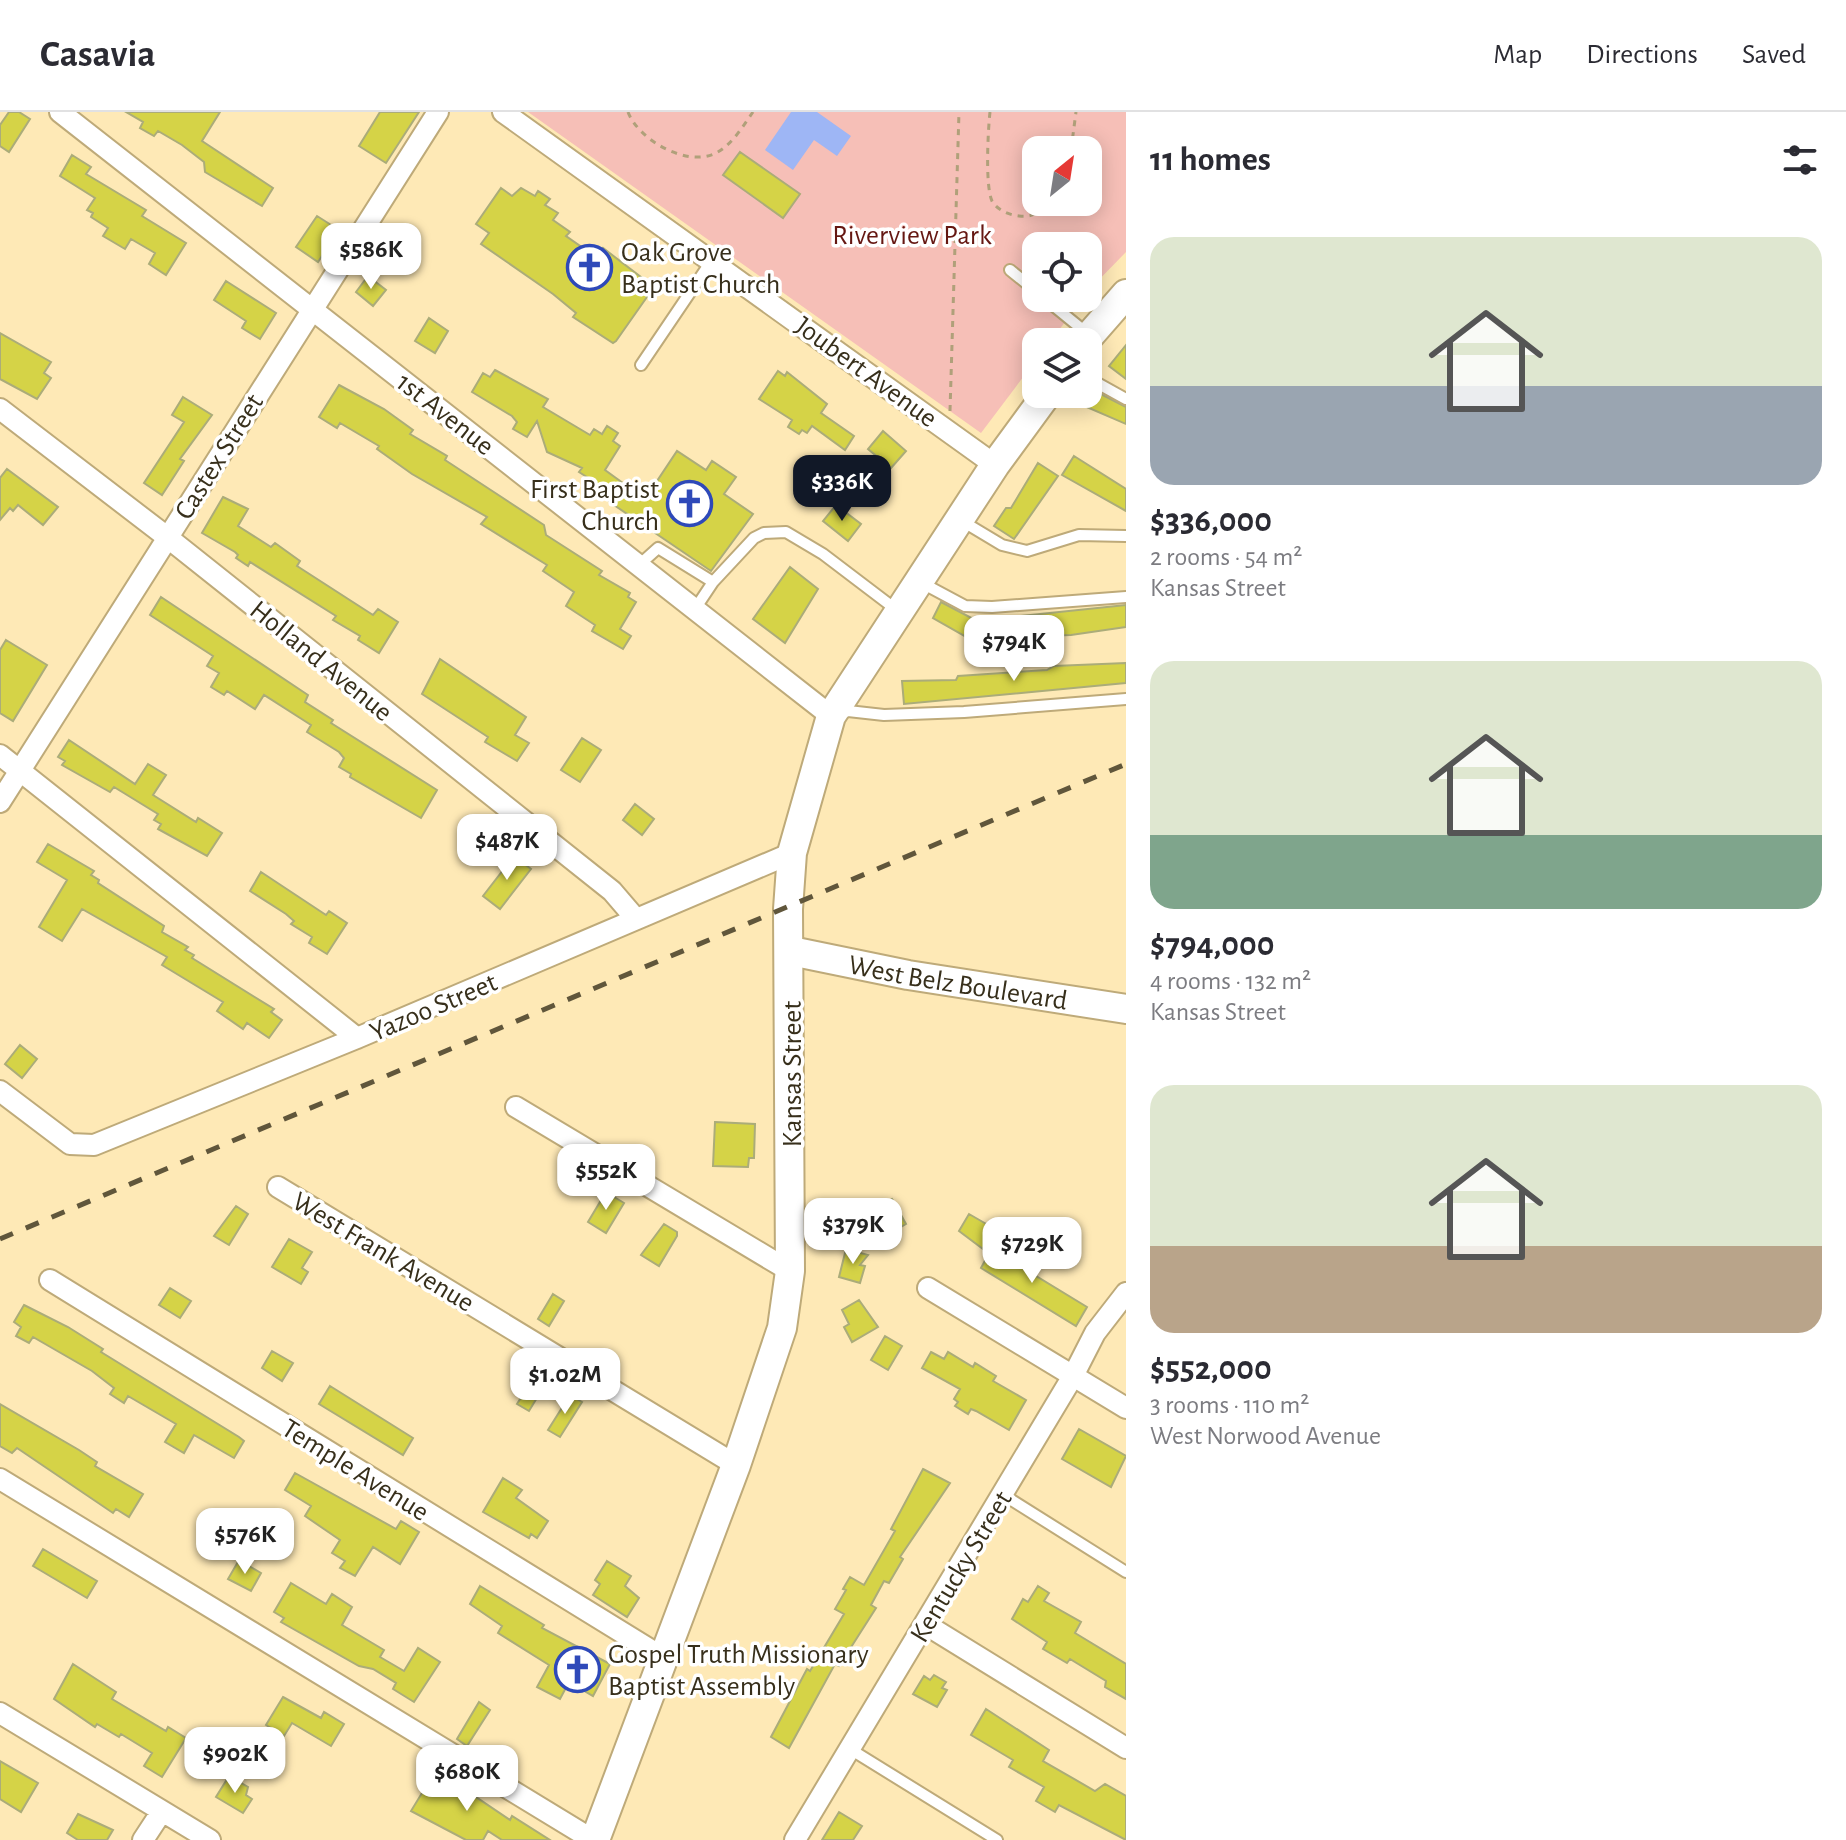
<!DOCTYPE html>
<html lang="en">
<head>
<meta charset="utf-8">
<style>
  :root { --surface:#fff; --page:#f7f7f7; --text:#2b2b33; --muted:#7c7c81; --line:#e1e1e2; --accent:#111827 }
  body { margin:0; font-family:"Alegreya Sans",sans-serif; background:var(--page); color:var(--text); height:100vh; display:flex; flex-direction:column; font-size:30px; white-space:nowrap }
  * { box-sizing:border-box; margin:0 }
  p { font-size:26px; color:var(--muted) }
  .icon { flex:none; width:44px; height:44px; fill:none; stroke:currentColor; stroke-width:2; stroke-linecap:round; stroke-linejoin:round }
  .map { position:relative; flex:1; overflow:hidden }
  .side { display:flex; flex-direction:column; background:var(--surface); width:720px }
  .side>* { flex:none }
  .needle { width:52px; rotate:30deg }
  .fabs { position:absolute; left:1022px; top:24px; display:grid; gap:16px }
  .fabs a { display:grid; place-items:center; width:80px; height:80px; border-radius:16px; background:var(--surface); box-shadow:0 4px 20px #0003; font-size:40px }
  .price { position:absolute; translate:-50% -68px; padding:0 18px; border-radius:16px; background:#fff; color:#222; font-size:26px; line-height:52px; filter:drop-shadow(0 2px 4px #0008) }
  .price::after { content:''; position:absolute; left:50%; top:48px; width:24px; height:18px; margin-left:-12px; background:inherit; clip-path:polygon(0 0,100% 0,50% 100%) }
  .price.on { background:var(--accent); color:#fff }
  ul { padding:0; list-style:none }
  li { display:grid; align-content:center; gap:16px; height:424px; padding:0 24px }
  li span { display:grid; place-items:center; height:248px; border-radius:24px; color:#555 }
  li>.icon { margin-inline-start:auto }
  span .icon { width:144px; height:144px; fill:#fffc; stroke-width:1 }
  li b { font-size:34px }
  h2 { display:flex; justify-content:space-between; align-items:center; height:96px; padding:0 24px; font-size:34px }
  header { display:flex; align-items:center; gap:48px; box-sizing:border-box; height:112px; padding:0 40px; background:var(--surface); border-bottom:2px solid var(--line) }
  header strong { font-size:38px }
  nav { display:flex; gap:44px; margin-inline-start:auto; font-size:28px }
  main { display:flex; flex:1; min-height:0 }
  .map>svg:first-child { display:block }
</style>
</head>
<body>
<header>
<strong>Casavia</strong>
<nav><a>Map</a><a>Directions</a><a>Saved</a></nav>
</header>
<main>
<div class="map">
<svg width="1126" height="1728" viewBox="0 0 1126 1728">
  <rect width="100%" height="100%" fill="#fee9b6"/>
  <path fill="#f6bfb7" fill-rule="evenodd" d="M 528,0 L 1126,0 L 1126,140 L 1088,179 L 1088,134 L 1036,134 L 1036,186 L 1083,186 L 1050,230 L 1036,230 L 1036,248 L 981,321 ZM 1036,38 L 1088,38 L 1088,90 L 1036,90 Z"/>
  <path fill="#9eb6f5" d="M 791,0 L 817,0 L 851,24 L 837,44 L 814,28 L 793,58 L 765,38 Z"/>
  <path fill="#d5d347" stroke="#abac79" stroke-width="2" d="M 9,0 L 19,0 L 30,7 L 9,40 L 0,34 L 0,13 Z
    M 126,0 L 220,0 L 202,29 L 273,76 L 262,94 L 205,60 L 204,50 L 182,33 L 158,19 L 154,24 L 140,16 L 143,10 Z
    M 380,0 L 419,0 L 386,51 L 359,34 Z
    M 740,40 L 800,82 L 783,106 L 723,63 Z
    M 72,43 L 91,55 L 86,62 L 146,98 L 142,104 L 186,131 L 166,163 L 149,152 L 155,141 L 131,127 L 125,137 L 103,124 L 108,116 L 91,105 L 93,101 L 87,98 L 95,86 L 60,64 Z
    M 501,76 L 512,84 L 521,76 L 535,84 L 538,79 L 550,87 L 545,93 L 558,101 L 553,108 L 570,120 L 566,124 L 596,145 L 603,136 L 654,175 L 616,229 L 613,231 L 573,205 L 576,201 L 553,182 L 481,132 L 489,121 L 476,112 Z
    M 317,104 L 339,118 L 318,150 L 296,135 Z
    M 368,164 L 386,178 L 373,194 L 356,180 Z
    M 226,169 L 276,201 L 260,227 L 242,216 L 246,209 L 214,188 Z
    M 429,206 L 448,219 L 435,241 L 415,229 Z
    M 0,221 L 51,250 L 44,261 L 51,266 L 37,287 L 0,267 Z
    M 1126,233 L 1126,267 L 1109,254 Z
    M 495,258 L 548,287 L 543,295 L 590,323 L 594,317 L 602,322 L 607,314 L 618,321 L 613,329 L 620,334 L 605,358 L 645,387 L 677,339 L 706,358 L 712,349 L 736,365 L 724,382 L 753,402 L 711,459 L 611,391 L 602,380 L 604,376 L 579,360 L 582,356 L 547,340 L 537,309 L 527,325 L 513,317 L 517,310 L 512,304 L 472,280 L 483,261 L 490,265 Z
    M 778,259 L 785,264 L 787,260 L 827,292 L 821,301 L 854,324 L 845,338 L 812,314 L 807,321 L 802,318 L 799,322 L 788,315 L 792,308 L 759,287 Z
    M 339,273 L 384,297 L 413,318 L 410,322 L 447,344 L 445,348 L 544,413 L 546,423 L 602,459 L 599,463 L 630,481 L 628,485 L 636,490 L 620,517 L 631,524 L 623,537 L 592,519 L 595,513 L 566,494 L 574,480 L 543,459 L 547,453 L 481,412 L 487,405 L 412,362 L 377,337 L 379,334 L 340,311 L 337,316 L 319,305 Z
    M 1091,277 L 1126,295 L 1126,312 L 1082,293 Z
    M 183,285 L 212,303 L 180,347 L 184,349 L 162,383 L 144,371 L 184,310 L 172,303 Z
    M 883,319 L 906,339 L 891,356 L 868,337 Z
    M 1074,344 L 1126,377 L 1126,399 L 1062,363 Z
    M 1038,351 L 1058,364 L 1014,427 L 994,414 L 1006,396 L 1011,396 Z
    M 7,357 L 58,395 L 43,413 L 18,393 L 13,399 L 10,396 L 0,408 L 0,366 Z
    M 223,385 L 248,397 L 238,414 L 271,435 L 275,431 L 300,449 L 297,454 L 373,503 L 378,497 L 398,510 L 379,541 L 358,528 L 360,524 L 333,508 L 336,504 L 250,450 L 248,454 L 236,446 L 238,443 L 235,440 L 202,421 Z
    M 836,393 L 861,412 L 848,429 L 823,409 Z
    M 790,455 L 818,477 L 785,531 L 753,507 Z
    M 161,485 L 308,583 L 305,590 L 333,608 L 331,611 L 437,678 L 421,706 L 350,665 L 351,662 L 339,655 L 344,646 L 339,640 L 307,620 L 311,613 L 264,583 L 255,597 L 227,579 L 224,583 L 211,575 L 219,561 L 207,554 L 213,544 L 150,503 Z
    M 941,490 L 979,510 L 970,527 L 933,506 Z
    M 1126,493 L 1126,515 L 1071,523 L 1016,525 L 1014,529 L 995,530 L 992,507 Z
    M 6,528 L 47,553 L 13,609 L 0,601 L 0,538 Z
    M 440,547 L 526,605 L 515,623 L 529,631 L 517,649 L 485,630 L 488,625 L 422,582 Z
    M 1126,551 L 1126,571 L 904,592 L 902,569 L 956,568 L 958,564 L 1047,558 L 1054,554 Z
    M 582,626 L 601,638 L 580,670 L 561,658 Z
    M 69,628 L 135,672 L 148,652 L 166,663 L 153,683 L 196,710 L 198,706 L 222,721 L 207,744 L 158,717 L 161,712 L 154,708 L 158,702 L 114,675 L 110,680 L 62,653 L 65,649 L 58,645 Z
    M 635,692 L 654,707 L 642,723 L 623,708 Z
    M 48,732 L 94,759 L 91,763 L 99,768 L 98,771 L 164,814 L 162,820 L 188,835 L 185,838 L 194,843 L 192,846 L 274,897 L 271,900 L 282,908 L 269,926 L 247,911 L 243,917 L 217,899 L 223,890 L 162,853 L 167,845 L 82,797 L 62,829 L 39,815 L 67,768 L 37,750 Z
    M 514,744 L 531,757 L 500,797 L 483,784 Z
    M 261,760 L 326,803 L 329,799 L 347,811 L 327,842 L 309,831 L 312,825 L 291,812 L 294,809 L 286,802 L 250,779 Z
    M 20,933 L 37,947 L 22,966 L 5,952 Z
    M 715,1010 L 755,1012 L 754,1046 L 749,1046 L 748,1055 L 713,1054 Z
    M 606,1080 L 624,1091 L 606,1121 L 588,1110 Z
    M 892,1087 L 906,1112 L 894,1119 L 892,1115 L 880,1129 L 855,1108 Z
    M 236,1094 L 248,1102 L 229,1133 L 214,1124 Z
    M 969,1102 L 995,1117 L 983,1137 L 959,1119 Z
    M 664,1112 L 677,1120 L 677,1124 L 659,1154 L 641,1143 Z
    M 289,1127 L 312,1140 L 302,1156 L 308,1160 L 301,1172 L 272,1155 Z
    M 994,1132 L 1021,1147 L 1018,1153 L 1087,1195 L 1076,1214 L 981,1156 Z
    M 846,1137 L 868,1143 L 860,1153 L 865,1154 L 860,1171 L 839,1165 Z
    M 170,1176 L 191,1189 L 180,1206 L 159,1193 Z
    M 553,1182 L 564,1189 L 549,1214 L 538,1207 Z
    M 859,1188 L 878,1215 L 852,1230 L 844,1215 L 849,1212 L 842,1198 Z
    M 24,1193 L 68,1215 L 103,1237 L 101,1240 L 239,1325 L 244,1329 L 234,1346 L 194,1323 L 184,1341 L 165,1330 L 176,1312 L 128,1284 L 124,1291 L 110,1282 L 114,1276 L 92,1259 L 33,1225 L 29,1231 L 16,1224 L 21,1215 L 14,1210 Z
    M 885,1224 L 902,1234 L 888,1258 L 871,1248 Z
    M 272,1239 L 293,1251 L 282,1269 L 262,1256 Z
    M 931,1240 L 944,1247 L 948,1240 L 973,1255 L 975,1251 L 996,1264 L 993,1269 L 1026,1288 L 1009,1318 L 976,1299 L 971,1297 L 968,1302 L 955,1294 L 958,1290 L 954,1287 L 960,1277 L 922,1256 Z
    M 536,1262 L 546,1271 L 529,1299 L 517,1292 Z
    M 330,1274 L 413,1326 L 403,1343 L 319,1292 Z
    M 570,1283 L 582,1290 L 560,1325 L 548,1318 Z
    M 0,1292 L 79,1338 L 97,1350 L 95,1354 L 143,1382 L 129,1405 L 116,1397 L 113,1401 L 17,1336 L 12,1341 L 0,1334 Z
    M 1079,1317 L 1126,1344 L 1111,1375 L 1062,1347 Z
    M 923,1357 L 950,1371 L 900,1445 L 903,1447 L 889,1471 L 884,1469 L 871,1493 L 876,1496 L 839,1554 L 835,1552 L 789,1636 L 771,1625 L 807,1557 L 810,1559 L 844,1502 L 835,1497 L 846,1478 L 843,1477 L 850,1465 L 864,1473 L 895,1419 L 891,1417 Z
    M 295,1361 L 396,1417 L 401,1409 L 419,1420 L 400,1452 L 373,1435 L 355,1464 L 340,1456 L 345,1449 L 332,1441 L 340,1428 L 305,1404 L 311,1394 L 285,1378 Z
    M 503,1366 L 522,1378 L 516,1386 L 548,1409 L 537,1426 L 531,1422 L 529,1426 L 483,1400 Z
    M 43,1437 L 97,1469 L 87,1486 L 33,1454 Z
    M 239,1448 L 261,1461 L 251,1479 L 228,1467 Z
    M 607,1449 L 631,1464 L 625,1474 L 639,1486 L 627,1505 L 593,1483 L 600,1472 L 595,1468 Z
    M 291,1471 L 326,1492 L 332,1482 L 352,1495 L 342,1513 L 384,1538 L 380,1545 L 404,1559 L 418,1536 L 440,1550 L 414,1590 L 393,1577 L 396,1571 L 373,1557 L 359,1554 L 281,1510 L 284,1506 L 274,1500 Z
    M 480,1474 L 544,1513 L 542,1516 L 610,1552 L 593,1584 L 569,1570 L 560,1587 L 537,1575 L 549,1553 L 498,1521 L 502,1514 L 470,1492 Z
    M 1038,1474 L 1049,1481 L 1044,1489 L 1081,1510 L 1075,1521 L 1126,1552 L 1126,1587 L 1105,1575 L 1106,1569 L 1070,1547 L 1067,1551 L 1043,1537 L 1047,1530 L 1012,1507 L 1023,1487 L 1028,1490 Z
    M 73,1552 L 116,1580 L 112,1587 L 166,1619 L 168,1615 L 186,1626 L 162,1665 L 144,1654 L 152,1641 L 121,1622 L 119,1625 L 97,1612 L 95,1615 L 54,1587 Z
    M 934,1563 L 946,1570 L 942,1576 L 947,1578 L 937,1595 L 913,1582 L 924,1564 L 930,1568 Z
    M 283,1585 L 321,1606 L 324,1600 L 344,1612 L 331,1634 L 292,1611 L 284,1624 L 266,1613 Z
    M 479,1590 L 490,1598 L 467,1634 L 457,1627 Z
    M 986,1597 L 1049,1638 L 1043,1649 L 1095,1679 L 1105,1672 L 1126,1684 L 1126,1728 L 1059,1693 L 1055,1700 L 1036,1689 L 1044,1675 L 1009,1655 L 1013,1648 L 971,1623 Z
    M 0,1649 L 38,1671 L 21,1700 L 0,1687 Z
    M 436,1658 L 510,1708 L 512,1704 L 550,1728 L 502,1728 L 488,1719 L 483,1728 L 466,1728 L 411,1699 Z
    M 229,1664 L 248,1675 L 246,1683 L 252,1687 L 243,1701 L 216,1685 Z
    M 839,1700 L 862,1714 L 853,1728 L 822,1728 Z
    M 78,1702 L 113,1718 L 107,1728 L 78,1728 L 67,1721 Z"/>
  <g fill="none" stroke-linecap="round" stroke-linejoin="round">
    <defs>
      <path id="lane" d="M 1010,158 L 1036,179
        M 1044,186 L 1088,222
        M 641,253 L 712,148
        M 1088,266 L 1126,287
        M 962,409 L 1002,433 L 1027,439 L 1079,423 L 1126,424
        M 639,453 L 658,436 L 713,470 L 754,426 L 764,421 L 786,420 L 823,442 L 898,499
        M 922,471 L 965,494 L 992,495 L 1126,485
        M 695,497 L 713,470
        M 837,603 L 848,599 L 884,603 L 964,600 L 1126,587
        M 1002,1382 L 1126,1460
        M 850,1637 L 997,1728"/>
      <path id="street" d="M 60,0 L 831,604
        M 503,0 L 995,353
        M 0,297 L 167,425 L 612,779 L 636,807
        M 0,643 L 357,926
        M 0,690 L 438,0
        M 0,979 L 70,1032 L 94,1033 L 357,926 L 792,741
        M 516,995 L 790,1159
        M 278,1075 L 736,1353
        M 50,1168 L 662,1545
        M 928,1176 L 1126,1296
        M 0,1367 L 593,1728
        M 925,1512 L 1126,1636
        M 0,1601 L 210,1728
        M 143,1728 L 162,1699
        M 795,1728 L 1073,1264 L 1095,1221 L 1126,1181"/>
      <g id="secondary">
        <path d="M 1084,230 L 1126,182"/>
        <path id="s1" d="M 791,839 L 908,863 L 1126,897"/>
        <path d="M 595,1728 L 736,1353 L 782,1216 L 790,1159 L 788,797 L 792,741 L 831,604 L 995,353 L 1047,282"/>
      </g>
    </defs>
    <use href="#lane" stroke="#beaa79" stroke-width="14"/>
    <use href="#street" stroke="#beaa79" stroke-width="24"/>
    <use href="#secondary" stroke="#beaa79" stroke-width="32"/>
    <path stroke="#b0a07a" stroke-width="3" stroke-dasharray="6 6" stroke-linecap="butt" d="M 628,0 C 638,27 686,56 716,41 C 732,33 743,14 753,0
      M 990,0 C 988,18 985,74 992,89 C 997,98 1009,103 1019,104 C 1032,106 1043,99 1052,90
      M 1071,38 L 1076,0
      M 950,299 L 959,0"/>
    <use href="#lane" stroke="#fff" stroke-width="10"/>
    <use href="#street" stroke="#fff" stroke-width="20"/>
    <use href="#secondary" stroke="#fff" stroke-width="28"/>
    <path stroke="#60563b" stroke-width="5" stroke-dasharray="14 14" stroke-linecap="butt" d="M 0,1127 L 1126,652"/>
  </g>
  <defs>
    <symbol id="church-ring" viewBox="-11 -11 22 22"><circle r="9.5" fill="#fff" stroke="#2e49b9" stroke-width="1.5"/><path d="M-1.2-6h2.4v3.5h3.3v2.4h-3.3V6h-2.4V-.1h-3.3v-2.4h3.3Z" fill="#2e49b9"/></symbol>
  </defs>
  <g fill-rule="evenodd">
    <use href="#church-ring" x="564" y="130" width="51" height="51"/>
    <use href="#church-ring" x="664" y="366" width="51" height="51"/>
    <use href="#church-ring" x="552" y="1532" width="51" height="51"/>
  </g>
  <g text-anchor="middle" stroke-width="7" stroke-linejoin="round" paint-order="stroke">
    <g font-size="28" fill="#651712" stroke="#fff">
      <text x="912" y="132">Riverview Park</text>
    </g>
    <g font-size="28" fill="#372f1b" stroke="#fff" text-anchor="start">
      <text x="621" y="149">Oak Grove<tspan x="621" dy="32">Baptist Church</tspan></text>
      <text x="659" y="386" text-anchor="end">First Baptist<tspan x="659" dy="32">Church</tspan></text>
      <text x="608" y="1551">Gospel Truth Missionary<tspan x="608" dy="32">Baptist Assembly</tspan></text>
    </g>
    <g font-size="28" fill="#372f1b" stroke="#fff">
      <text transform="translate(867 259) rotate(36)" y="10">Joubert Avenue</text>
      <text transform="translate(446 301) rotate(38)" y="10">1st Avenue</text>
      <text transform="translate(218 344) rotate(-58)" y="10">Castex Street</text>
      <text transform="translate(322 548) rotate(39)" y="10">Holland Avenue</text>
      <text dy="10" stroke="none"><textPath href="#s1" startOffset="170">West Belz Boulevard</textPath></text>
      <text transform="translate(433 894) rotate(-23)" y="10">Yazoo Street</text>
      <text transform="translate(791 962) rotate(-90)" y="10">Kansas Street</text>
      <text transform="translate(384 1139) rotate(31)" y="10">West Frank Avenue</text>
      <text transform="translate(356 1357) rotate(32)" y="10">Temple Avenue</text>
      <text transform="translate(960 1454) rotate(-59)" y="10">Kentucky Street</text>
    </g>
  </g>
</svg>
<div class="fabs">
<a><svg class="needle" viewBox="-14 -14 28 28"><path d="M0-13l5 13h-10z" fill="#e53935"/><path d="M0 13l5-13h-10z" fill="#7c7c81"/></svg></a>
<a><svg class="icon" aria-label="locate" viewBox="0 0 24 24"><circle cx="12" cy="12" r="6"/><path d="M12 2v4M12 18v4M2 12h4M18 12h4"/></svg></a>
<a><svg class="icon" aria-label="layers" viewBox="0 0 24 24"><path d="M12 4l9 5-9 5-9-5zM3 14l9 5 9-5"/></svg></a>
</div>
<b class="price" style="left:371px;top:179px">$586K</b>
<b class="price on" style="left:842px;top:411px">$336K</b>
<b class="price" style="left:1014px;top:571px">$794K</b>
<b class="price" style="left:507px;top:770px">$487K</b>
<b class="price" style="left:606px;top:1100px">$552K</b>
<b class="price" style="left:853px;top:1154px">$379K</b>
<b class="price" style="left:1032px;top:1173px">$729K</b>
<b class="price" style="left:565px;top:1304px">$1.02M</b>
<b class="price" style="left:245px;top:1464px">$576K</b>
<b class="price" style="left:235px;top:1683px">$902K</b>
<b class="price" style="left:467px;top:1701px">$680K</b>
</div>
<section class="side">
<h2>11 homes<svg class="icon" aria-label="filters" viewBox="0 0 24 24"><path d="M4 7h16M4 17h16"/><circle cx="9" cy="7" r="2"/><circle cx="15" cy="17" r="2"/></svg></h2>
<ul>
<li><span style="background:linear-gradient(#dfe7d0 60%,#9aa5b1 0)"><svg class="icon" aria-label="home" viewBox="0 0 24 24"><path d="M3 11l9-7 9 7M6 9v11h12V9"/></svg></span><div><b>$336,000</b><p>2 rooms · 54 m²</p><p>Kansas Street</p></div></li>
<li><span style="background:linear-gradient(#dfe7d0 70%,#7fa58c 0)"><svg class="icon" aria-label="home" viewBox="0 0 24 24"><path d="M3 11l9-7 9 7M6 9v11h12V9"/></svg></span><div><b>$794,000</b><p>4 rooms · 132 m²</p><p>Kansas Street</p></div></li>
<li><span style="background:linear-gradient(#dfe7d0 65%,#b9a48a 0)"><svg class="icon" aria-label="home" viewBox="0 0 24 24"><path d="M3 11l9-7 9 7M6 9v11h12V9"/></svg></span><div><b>$552,000</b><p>3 rooms · 110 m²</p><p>West Norwood Avenue</p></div></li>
</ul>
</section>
</main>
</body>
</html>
